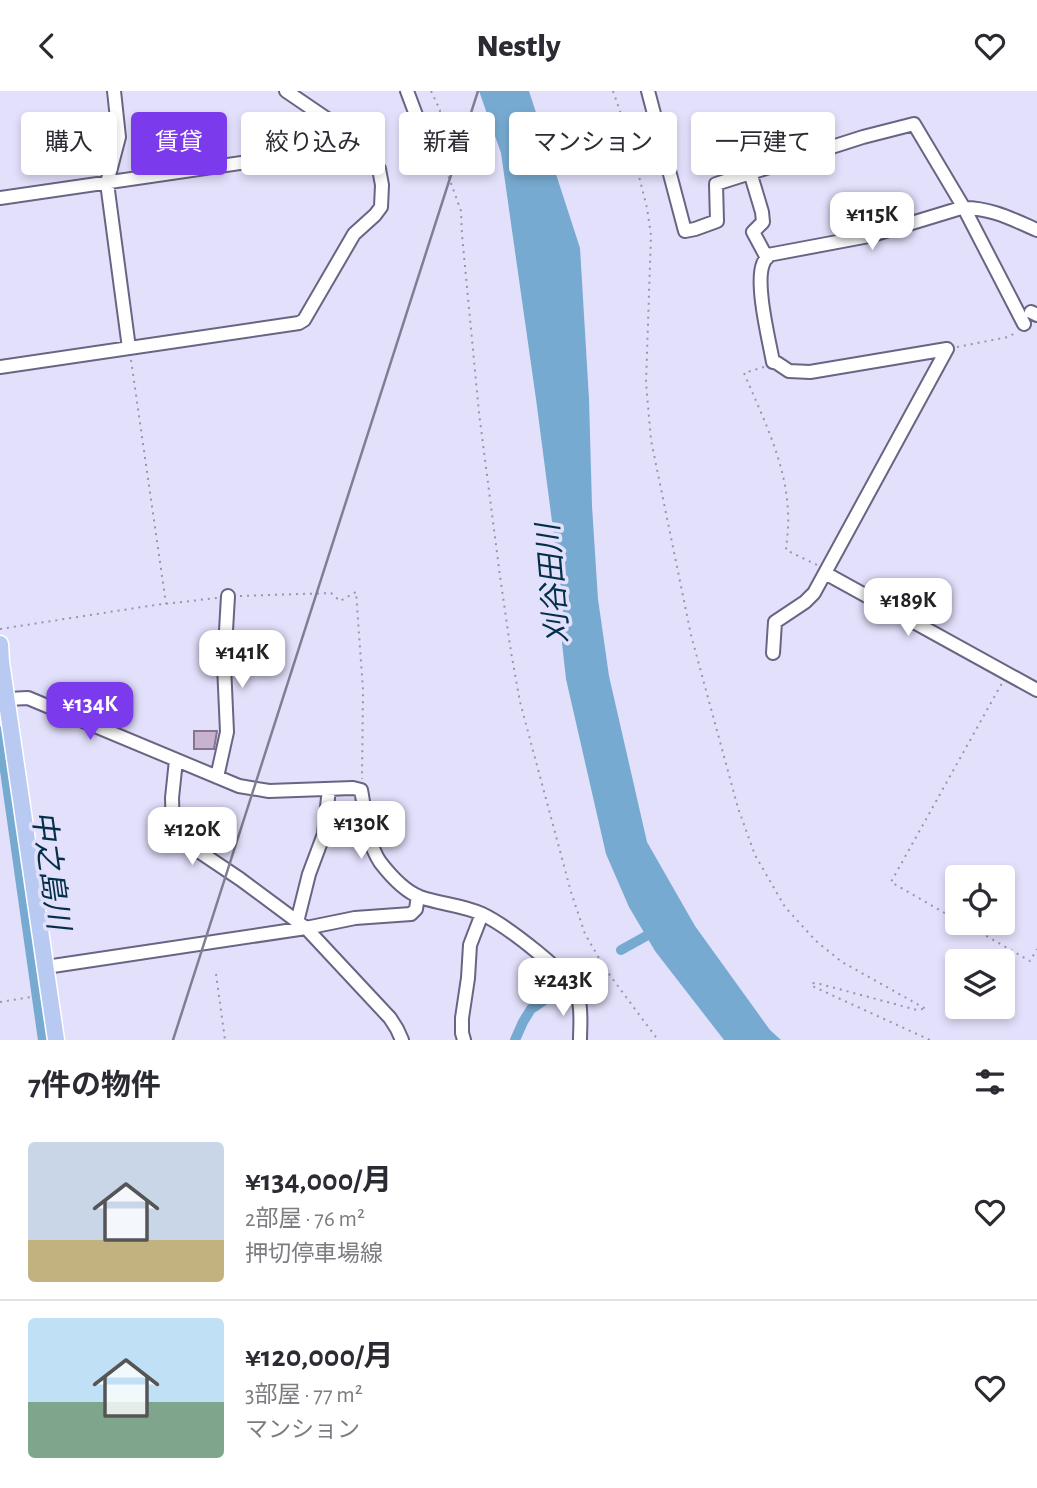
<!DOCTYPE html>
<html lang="ja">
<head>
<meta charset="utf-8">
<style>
  :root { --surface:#fff; --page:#f2f2f3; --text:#2b2b33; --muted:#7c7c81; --line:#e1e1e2; --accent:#7c3aed }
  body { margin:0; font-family:"Alegreya Sans","Noto Sans JP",sans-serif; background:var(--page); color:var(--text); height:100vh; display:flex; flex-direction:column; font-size:26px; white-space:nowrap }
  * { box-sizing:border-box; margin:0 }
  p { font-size:23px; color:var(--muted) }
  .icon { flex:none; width:38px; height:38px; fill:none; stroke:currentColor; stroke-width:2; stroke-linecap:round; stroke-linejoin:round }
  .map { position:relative; height:949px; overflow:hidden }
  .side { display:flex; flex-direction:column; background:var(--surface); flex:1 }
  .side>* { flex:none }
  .hud { position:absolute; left:21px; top:21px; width:996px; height:63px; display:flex; gap:14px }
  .tools { position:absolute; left:945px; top:774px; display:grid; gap:14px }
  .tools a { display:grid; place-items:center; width:70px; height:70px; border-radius:7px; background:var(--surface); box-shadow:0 4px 10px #0003; font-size:35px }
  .price { position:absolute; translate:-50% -60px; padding:0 16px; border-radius:14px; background:#fff; color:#222; font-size:23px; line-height:46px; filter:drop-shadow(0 2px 4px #0008) }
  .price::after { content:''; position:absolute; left:50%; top:42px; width:21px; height:16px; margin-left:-10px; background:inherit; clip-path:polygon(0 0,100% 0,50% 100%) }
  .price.on { background:var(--accent); color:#fff }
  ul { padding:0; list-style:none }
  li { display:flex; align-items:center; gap:21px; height:175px; padding:0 28px }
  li+li { border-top:2px solid var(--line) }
  li span { display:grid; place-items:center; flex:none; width:196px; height:140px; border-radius:7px; color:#555 }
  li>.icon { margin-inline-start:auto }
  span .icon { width:84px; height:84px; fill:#fffc; stroke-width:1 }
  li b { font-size:30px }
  h2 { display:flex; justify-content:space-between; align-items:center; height:84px; padding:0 28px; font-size:30px }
  .chip { padding:0 24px; border-radius:7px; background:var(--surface); box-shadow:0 4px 10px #0003; font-size:24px; line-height:63px }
  .chip.on { background:var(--accent); color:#fff }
  header { display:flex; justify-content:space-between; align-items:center; height:91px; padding:0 28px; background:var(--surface); font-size:32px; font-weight:800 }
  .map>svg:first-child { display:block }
</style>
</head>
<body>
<header><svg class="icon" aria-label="back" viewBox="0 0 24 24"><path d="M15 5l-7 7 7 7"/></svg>Nestly<svg class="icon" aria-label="heart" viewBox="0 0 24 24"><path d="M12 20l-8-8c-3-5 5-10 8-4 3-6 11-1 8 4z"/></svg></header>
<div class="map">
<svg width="1037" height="949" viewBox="0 0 1037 949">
  <rect width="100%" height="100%" fill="#e3e0fc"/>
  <path fill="#77aad0" d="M 479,0 L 529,0 L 580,157 L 589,308 L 592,415 L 598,508 L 609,585 L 647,751 L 695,835 L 770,939 L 781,949 L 724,949 L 655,860 L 629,816 L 606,763 L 566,588 L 561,543 L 564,535 L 562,507 L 536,308 L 501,62 Z"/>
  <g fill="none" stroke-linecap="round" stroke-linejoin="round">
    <path stroke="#77aad0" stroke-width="10" d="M 621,859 L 657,839
      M 515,949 L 523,931 L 531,918 L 579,886"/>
    <path stroke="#77aad0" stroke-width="18" d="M 4,644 L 47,949"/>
  </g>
  <path fill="#c7b2d0" stroke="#877490" stroke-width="2" d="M 194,640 L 217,640 L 214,658 L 194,658 Z"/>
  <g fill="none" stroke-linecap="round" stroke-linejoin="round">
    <defs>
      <path id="minor" d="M 114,0 L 119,46 L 107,92 L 129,257
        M 407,0 L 428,56
        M 648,0 L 685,140 L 695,138 L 717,130 L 716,93 L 863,46 L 914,33 L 964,117 L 1024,233
        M 750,81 L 762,121 L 763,131 L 753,141 L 767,167
        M 0,107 L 337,58 L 351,53
        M 1031,221 L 1037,224
        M 947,258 L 810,281 L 789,280 L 777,272 L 773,271 C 769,249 755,193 763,173 C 764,170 766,167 768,164 L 869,145 L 961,117 C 989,116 1012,128 1037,139
        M 0,276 L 299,232 L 304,229 L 354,143 L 375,124 L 381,116 L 382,94 L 379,78 L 371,69 L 351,53 L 339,36 L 286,0
        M 825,482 L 1037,599
        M 773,562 L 775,531 L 805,511 L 814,502 L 947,258
        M 7,608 L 28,607 L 239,695 L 269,700 L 353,697 L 361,699 C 366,724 366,749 380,771 C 390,784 404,800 420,806 C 440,813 463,814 482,823 C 505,834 571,883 578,906 C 582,919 580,936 580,949
        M 176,669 L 172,707 L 173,743 L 240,788 L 306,837 L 390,927 L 397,938 L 402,949
        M 217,686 L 227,641 L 224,574 L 228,505
        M 297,831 L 309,783 L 324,743 L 329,698
        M 46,876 L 306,837 L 355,827 L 411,823 L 416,818 L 418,805
        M 464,949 L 462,942 L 462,927 L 468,887 L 470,854 L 482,823"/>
      <path id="major" d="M 0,553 L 1,571 L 56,949"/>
    </defs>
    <use href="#minor" stroke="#686583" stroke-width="16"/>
    <use href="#major" stroke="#fff" stroke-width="19"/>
    <path stroke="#9895ab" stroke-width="2" stroke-dasharray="2 5" stroke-linecap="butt" d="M 431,0 L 440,19 L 437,46
      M 613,0 L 629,46 L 647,117 L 651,144 L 646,292 L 651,349 L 691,544 L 738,717 L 755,764 L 785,816 L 816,850 L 842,871 L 926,918
      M 439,59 L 461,120 L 462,144 L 479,322 L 500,485 L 511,561 L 520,611 L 571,801 L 585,843 L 606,879 L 658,949
      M 957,256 L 1008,246 L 1015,242
      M 131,269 L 166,513
      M 764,276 L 744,282 C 763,327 786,372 788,421 C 789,434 787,447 786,459 L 817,474
      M 240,505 L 331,502 L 340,510 L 356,501 L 363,599 L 362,688
      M 0,538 L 155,514 L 217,507
      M 957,829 L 891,791 L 1002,592
      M 962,831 L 1030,870 L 1037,858
      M 216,883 L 225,949
      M 0,911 L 37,905
      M 923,918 L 917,919 L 820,893 L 812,892 L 812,895 L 930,949"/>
    <use href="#minor" stroke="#fff" stroke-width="12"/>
    <use href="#major" stroke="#b9caf2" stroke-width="16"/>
    <path stroke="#807e92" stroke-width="2.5" d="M 173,949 L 478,0"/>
  </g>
  <g text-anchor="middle" stroke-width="7" stroke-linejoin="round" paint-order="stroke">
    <g font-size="30" font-style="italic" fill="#032f48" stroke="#e3e0fc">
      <text transform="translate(553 493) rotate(-95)" y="10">刈谷田川</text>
      <text transform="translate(51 779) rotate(82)" y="10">中之島川</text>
    </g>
  </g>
</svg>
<div class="tools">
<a><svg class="icon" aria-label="locate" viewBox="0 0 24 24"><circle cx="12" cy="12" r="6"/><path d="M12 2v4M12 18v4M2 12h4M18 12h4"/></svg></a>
<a><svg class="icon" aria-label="layers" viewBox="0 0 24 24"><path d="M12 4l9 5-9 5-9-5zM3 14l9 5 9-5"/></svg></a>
</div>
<b class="price" style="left:872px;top:161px">¥115K</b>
<b class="price" style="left:908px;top:547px">¥189K</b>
<b class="price" style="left:242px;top:599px">¥141K</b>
<b class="price on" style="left:90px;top:651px">¥134K</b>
<b class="price" style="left:361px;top:770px">¥130K</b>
<b class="price" style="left:192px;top:776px">¥120K</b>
<b class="price" style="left:563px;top:927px">¥243K</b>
<div class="hud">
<a class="chip">購入</a>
<a class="chip on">賃貸</a>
<a class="chip">絞り込み</a>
<a class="chip">新着</a>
<a class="chip">マンション</a>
<a class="chip">一戸建て</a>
</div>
</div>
<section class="side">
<h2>7件の物件<svg class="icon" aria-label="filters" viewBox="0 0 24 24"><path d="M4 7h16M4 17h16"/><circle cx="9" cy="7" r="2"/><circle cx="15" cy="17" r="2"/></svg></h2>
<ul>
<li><span style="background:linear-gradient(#c9d6e8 70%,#c2b280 0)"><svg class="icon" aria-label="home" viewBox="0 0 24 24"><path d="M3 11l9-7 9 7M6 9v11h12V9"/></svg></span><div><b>¥134,000/月</b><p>2部屋 · 76 m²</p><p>押切停車場線</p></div><svg class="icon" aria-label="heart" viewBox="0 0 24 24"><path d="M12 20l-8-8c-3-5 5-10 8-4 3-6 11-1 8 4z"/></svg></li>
<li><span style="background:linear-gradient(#bfe0f5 60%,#7fa58c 0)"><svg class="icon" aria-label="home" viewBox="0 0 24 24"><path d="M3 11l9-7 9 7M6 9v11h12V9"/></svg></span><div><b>¥120,000/月</b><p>3部屋 · 77 m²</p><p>マンション</p></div><svg class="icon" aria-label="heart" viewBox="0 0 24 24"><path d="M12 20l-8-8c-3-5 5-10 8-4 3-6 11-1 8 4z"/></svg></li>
</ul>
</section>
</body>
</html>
